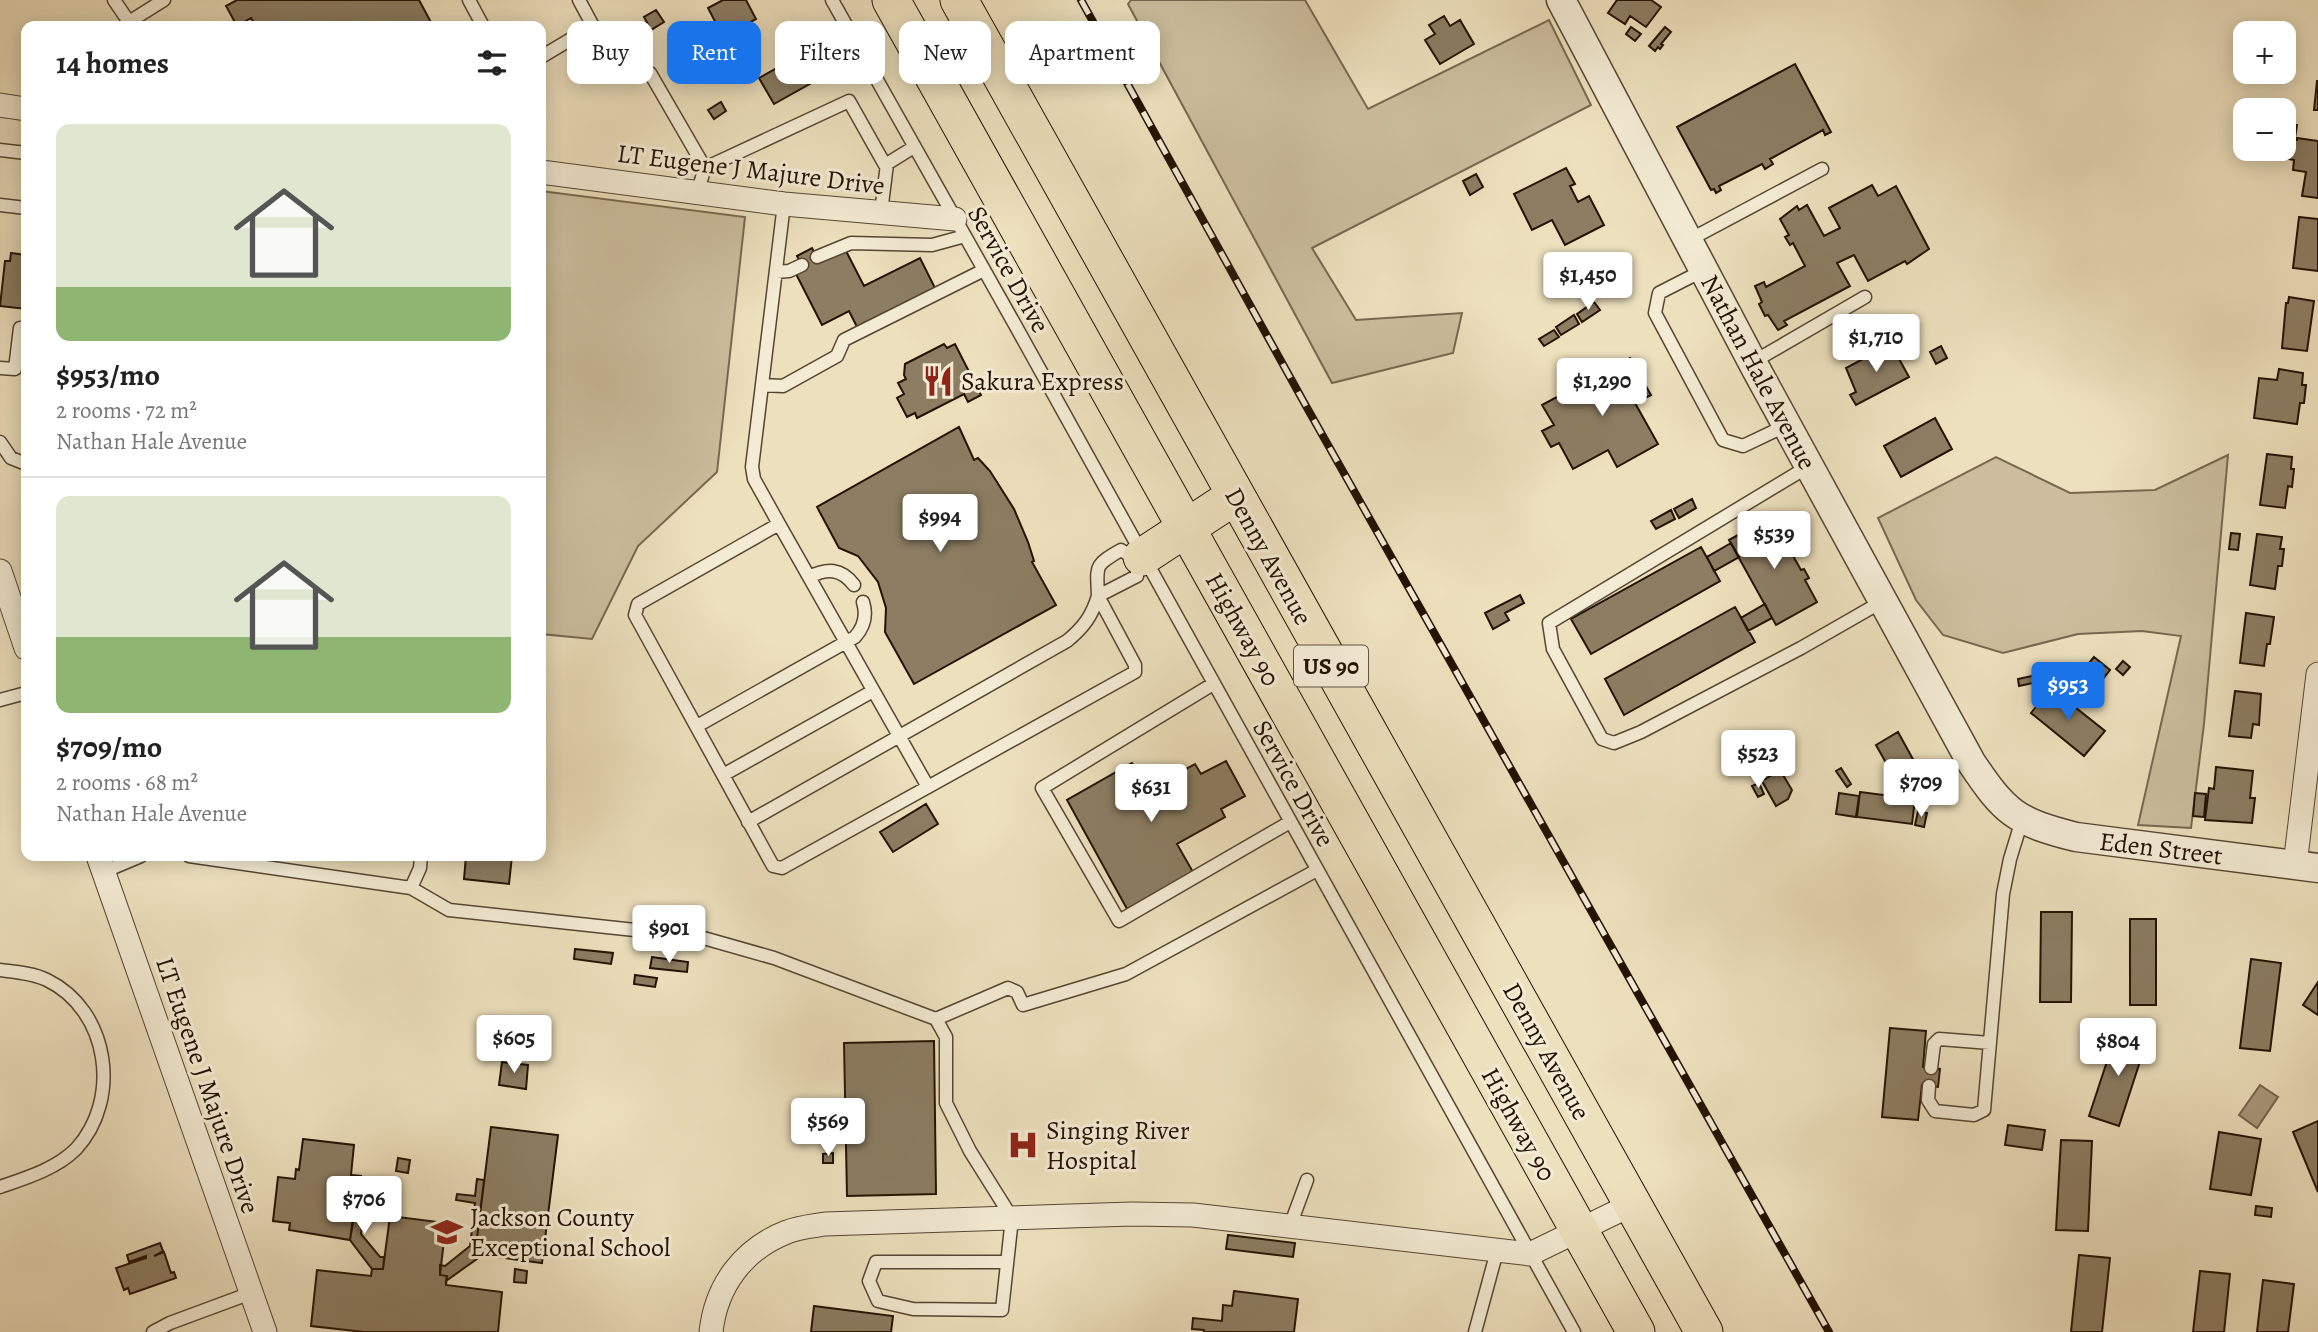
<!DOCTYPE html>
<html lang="en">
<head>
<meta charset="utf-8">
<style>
  :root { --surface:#fff; --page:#f6f6f6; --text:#222; --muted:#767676; --line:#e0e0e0; --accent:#1a73e8 }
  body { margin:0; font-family:Alegreya,serif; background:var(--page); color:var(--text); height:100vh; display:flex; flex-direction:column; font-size:26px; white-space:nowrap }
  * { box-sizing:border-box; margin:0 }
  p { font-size:23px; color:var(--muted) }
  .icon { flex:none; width:38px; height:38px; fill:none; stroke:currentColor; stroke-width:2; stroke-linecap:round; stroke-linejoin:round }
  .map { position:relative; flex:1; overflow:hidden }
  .drawer { position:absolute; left:21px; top:21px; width:525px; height:840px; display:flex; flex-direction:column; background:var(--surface); border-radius:14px; box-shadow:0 4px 18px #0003 }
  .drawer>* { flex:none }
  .top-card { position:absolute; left:567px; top:21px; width:665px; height:63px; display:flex; gap:14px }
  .buttons { position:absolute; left:2233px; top:21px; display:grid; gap:14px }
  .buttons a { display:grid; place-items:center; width:63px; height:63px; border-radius:14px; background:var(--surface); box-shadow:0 4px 18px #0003; font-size:35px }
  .price { position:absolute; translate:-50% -60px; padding:0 16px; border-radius:7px; background:#fff; color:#222; font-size:23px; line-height:46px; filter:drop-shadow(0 2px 4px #0008) }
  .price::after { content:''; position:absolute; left:50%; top:42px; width:21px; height:16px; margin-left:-10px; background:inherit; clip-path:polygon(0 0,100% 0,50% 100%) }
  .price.current { background:var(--accent); color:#fff }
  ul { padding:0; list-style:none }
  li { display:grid; align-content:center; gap:14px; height:371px; padding:0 35px }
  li+li { border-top:2px solid var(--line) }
  li span { display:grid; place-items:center; height:217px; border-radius:14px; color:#555 }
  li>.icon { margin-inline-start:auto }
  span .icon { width:126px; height:126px; fill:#fffc; stroke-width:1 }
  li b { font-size:30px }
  h2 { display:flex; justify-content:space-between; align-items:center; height:84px; padding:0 35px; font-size:30px }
  .tag { padding:0 24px; border-radius:14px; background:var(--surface); box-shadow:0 4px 18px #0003; font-size:24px; line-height:63px }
  .tag.current { background:var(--accent); color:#fff }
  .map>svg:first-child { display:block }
</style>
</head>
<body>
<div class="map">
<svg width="2318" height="1332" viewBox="0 0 2318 1332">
  <rect width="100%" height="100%" fill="#ede0bd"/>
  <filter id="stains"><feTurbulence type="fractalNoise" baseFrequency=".00286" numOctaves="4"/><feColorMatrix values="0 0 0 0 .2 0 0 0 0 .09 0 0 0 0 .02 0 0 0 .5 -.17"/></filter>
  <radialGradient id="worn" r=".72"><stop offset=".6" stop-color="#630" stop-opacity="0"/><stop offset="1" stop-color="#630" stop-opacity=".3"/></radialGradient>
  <path fill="#cbbd9d" stroke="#776850" stroke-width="2" d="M 1131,0 L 1305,0 L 1368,109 L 1549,20 L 1591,105 L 1312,248 L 1356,320 L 1462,313 L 1453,353 L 1332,383 L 1128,4 Z
    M 541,191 L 745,217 L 717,472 L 638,546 L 592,639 L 541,634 Z
    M 2228,455 L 2204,724 L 2191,828 L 2138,825 L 2181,636 L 2142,631 L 2078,634 L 2003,653 L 1943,635 L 1916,600 L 1878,518 L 1996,457 L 2070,493 L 2155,490 Z"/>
  <path fill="#a89a7d" stroke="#73644c" stroke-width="2" d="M 2260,1085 L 2278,1097 L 2257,1128 L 2239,1115 Z"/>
  <path fill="#8c7d63" stroke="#231202" stroke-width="2" d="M 237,0 L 419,0 L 433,26 L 256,26 L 251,18 L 237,26 L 226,6 Z
    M 723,0 L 746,0 L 756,19 L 723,37 L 708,8 Z
    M 1617,0 L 1651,0 L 1661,7 L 1646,27 L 1630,16 L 1625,24 L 1608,13 Z
    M 656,10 L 664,22 L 651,30 L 644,17 Z
    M 1444,16 L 1450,26 L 1460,20 L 1474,44 L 1440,64 L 1425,40 L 1435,34 L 1429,25 Z
    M 1631,27 L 1641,34 L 1635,41 L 1626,34 Z
    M 1665,27 L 1671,32 L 1661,44 L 1663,45 L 1660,49 L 1658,47 L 1655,51 L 1649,46 Z
    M 809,32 L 831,72 L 774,104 L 759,78 L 805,52 L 797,39 Z
    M 1795,64 L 1831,132 L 1825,135 L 1823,130 L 1770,159 L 1773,164 L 1765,169 L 1762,164 L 1719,186 L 1721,190 L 1716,193 L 1714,189 L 1711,190 L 1677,127 Z
    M 2317,81 L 2318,81 L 2318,110 L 2314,110 Z
    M 721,102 L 726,111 L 714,119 L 708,110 Z
    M 2284,123 L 2297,125 L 2295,138 L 2284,136 Z
    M 2297,138 L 2318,141 L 2318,198 L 2302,196 L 2306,172 L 2293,170 L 2294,160 L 2283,158 L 2285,139 L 2297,140 Z
    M 1566,168 L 1575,184 L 1570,186 L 1578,202 L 1589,196 L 1604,225 L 1565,245 L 1552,220 L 1532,230 L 1514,194 Z
    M 1476,174 L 1483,187 L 1470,195 L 1463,181 Z
    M 1872,185 L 1878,196 L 1896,186 L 1929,249 L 1907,264 L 1905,261 L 1868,281 L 1854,255 L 1837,263 L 1850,286 L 1784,321 L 1787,325 L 1778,330 L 1768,315 L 1765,316 L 1759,304 L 1762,302 L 1755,286 L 1764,282 L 1766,287 L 1805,266 L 1793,243 L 1790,245 L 1785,237 L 1789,235 L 1780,219 L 1797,206 L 1799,210 L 1807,205 L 1824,236 L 1840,228 L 1829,208 Z
    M 2299,217 L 2318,219 L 2318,271 L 2293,268 Z
    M 812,248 L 819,262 L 845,249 L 864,286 L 920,258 L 935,288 L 857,327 L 849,311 L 822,325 L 796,274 L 804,270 L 797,256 Z
    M 11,253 L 26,255 L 26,309 L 0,306 L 5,261 L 10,261 Z
    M 2289,297 L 2314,301 L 2307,351 L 2282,348 L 2286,303 L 2288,303 Z
    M 1594,302 L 1600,310 L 1582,322 L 1577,314 Z
    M 1574,315 L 1579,324 L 1561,335 L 1556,327 Z
    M 1554,330 L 1559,337 L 1544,346 L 1539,339 Z
    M 944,344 L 947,348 L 955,344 L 981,395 L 968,402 L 964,394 L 917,418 L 915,413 L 907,417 L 897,398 L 904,394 L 898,383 L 906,379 L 904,375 L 905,364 Z
    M 1891,344 L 1909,377 L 1856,405 L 1850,395 L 1856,392 L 1846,368 Z
    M 1941,346 L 1947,358 L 1936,364 L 1930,352 Z
    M 1630,358 L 1651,395 L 1635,403 L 1658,444 L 1617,467 L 1608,450 L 1573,469 L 1559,443 L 1551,447 L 1542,431 L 1554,425 L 1542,405 Z
    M 2279,369 L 2303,373 L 2302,385 L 2306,385 L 2304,403 L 2300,403 L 2297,424 L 2254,418 L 2259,378 L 2277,380 Z
    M 1935,418 L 1952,449 L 1901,477 L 1884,446 Z
    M 959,427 L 974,460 L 978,458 L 990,471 L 1014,509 L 1028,542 L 1034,561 L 1032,562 L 1056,605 L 914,684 L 885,632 L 886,608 L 878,582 L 858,556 L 839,548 L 817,507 Z
    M 2267,454 L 2292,457 L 2291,469 L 2294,469 L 2292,487 L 2288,486 L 2285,508 L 2260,505 Z
    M 1692,499 L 1696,508 L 1679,518 L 1674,509 Z
    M 1671,510 L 1675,519 L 1656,529 L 1651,521 Z
    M 1771,517 L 1801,570 L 1804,569 L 1809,578 L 1805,580 L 1817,602 L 1776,625 L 1729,540 Z
    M 2231,533 L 2240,534 L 2238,550 L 2229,549 Z
    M 2257,534 L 2282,537 L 2280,549 L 2284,549 L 2282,566 L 2278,566 L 2275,589 L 2250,585 Z
    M 1731,543 L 1739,557 L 1714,571 L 1707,557 Z
    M 1701,547 L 1720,581 L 1591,654 L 1571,619 Z
    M 1520,595 L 1524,603 L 1505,613 L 1509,620 L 1493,629 L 1485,613 Z
    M 1765,604 L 1772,618 L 1748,631 L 1741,618 Z
    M 1735,607 L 1755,642 L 1624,715 L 1605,679 Z
    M 2246,613 L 2274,617 L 2270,644 L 2267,644 L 2264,666 L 2240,663 Z
    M 2094,657 L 2110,670 L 2092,693 L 2075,680 Z
    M 2123,661 L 2130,667 L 2123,675 L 2116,669 Z
    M 2041,674 L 2042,681 L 2019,686 L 2018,679 Z
    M 2051,688 L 2105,731 L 2084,756 L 2031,713 Z
    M 2235,691 L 2261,694 L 2259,725 L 2253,724 L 2251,738 L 2229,736 Z
    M 1898,732 L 1920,772 L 1898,784 L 1876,745 Z
    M 1226,761 L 1245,796 L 1221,809 L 1225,817 L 1177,844 L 1193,872 L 1127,909 L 1067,800 L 1132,763 L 1147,790 L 1195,764 L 1201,774 Z
    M 2216,767 L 2253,771 L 2250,798 L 2255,798 L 2252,823 L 2205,820 L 2209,788 L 2214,789 Z
    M 1841,768 L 1851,784 L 1847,787 L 1836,771 Z
    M 1780,770 L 1792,790 L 1788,799 L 1776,806 L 1762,781 Z
    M 1759,783 L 1764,794 L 1758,797 L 1752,786 Z
    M 1860,792 L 1915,799 L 1912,824 L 1857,817 Z
    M 1839,793 L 1859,796 L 1856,817 L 1836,814 Z
    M 2195,793 L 2206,794 L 2204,817 L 2193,816 Z
    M 926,804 L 938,824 L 893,852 L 880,832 Z
    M 1918,811 L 1927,813 L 1924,827 L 1915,825 Z
    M 466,856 L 512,856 L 509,884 L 464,879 Z
    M 2041,912 L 2072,912 L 2071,1002 L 2040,1002 Z
    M 2130,919 L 2156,919 L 2156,1005 L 2130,1005 Z
    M 575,949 L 613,953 L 611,964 L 574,959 Z
    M 652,957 L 688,962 L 687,972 L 650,968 Z
    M 2251,959 L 2281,963 L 2270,1051 L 2240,1048 Z
    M 635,975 L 657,978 L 655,987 L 634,984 Z
    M 2318,982 L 2318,1015 L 2303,1005 Z
    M 1890,1028 L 1926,1031 L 1923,1067 L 1940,1069 L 1938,1087 L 1922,1085 L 1918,1120 L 1882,1117 Z
    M 2117,1031 L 2147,1040 L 2119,1126 L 2089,1116 Z
    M 934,1041 L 936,1194 L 847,1196 L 844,1043 Z
    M 502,1062 L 528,1065 L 526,1089 L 499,1085 Z
    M 2318,1121 L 2318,1192 L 2293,1132 Z
    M 2008,1125 L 2045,1130 L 2042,1150 L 2005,1145 Z
    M 491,1127 L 558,1135 L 542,1263 L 475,1254 Z
    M 2219,1132 L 2261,1139 L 2251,1195 L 2210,1189 Z
    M 303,1139 L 354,1145 L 351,1175 L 361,1176 L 350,1240 L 289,1230 L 290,1223 L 273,1221 L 278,1177 L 295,1179 L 296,1169 L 299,1170 Z
    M 2061,1140 L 2092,1141 L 2088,1231 L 2056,1230 Z
    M 833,1153 L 833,1163 L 823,1163 L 823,1154 Z
    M 398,1158 L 410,1160 L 408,1173 L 396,1171 Z
    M 477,1179 L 484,1180 L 475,1254 L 481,1256 L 446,1281 L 447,1276 L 440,1275 L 440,1265 L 445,1266 L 470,1246 L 475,1203 L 456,1200 L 457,1194 L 475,1196 Z
    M 356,1195 L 366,1195 L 361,1234 L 380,1257 L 384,1257 L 383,1269 L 372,1269 L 350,1240 Z
    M 2256,1206 L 2272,1208 L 2271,1217 L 2255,1215 Z
    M 390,1216 L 446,1223 L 440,1275 L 447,1276 L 446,1285 L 502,1292 L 498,1332 L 364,1332 L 311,1326 L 317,1270 L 371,1276 L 372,1269 L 383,1269 Z
    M 1228,1235 L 1295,1243 L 1293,1257 L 1226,1249 Z
    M 160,1243 L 163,1251 L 154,1256 L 164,1252 L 171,1273 L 174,1272 L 176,1278 L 130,1294 L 128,1288 L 124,1290 L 116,1268 L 146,1258 L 146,1256 L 129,1262 L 127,1255 Z
    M 2079,1255 L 2110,1258 L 2102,1332 L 2071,1332 Z
    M 515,1269 L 527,1271 L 526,1283 L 514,1282 Z
    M 2200,1271 L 2230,1274 L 2224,1332 L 2193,1332 Z
    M 2263,1280 L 2294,1284 L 2288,1332 L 2257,1332 Z
    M 1234,1291 L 1298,1299 L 1294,1332 L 1204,1332 L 1204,1330 L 1192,1329 L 1193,1318 L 1222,1321 L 1223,1305 L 1232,1306 Z
    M 814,1306 L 893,1316 L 891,1332 L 811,1332 Z"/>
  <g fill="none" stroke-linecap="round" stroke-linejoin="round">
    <defs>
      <path id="service" d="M 114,0 L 129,22
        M 469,0 L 483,26
        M 832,0 L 1014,323 L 1574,1332
        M 129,26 L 129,22 L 164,0
        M 541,57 L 593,26 L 579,0
        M 650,73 L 705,168
        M 0,150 L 26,153
        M 697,193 L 705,168 L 849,101 L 885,165 L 914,147
        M 0,205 L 26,208
        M 881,212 L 887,164
        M 1689,240 L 1822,169
        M 817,257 L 851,243 L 932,245 L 965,236
        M 1704,270 L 1659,293 L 1655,313 L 1723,440 L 1743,446 L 1787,425
        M 776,272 L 789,271 L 802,265
        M 1753,362 L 1865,297
        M 0,368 L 15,369 L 20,328
        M 762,385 L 783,386 L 837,356 L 844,340 L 984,270
        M 0,442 L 11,458 L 26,464
        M 1809,466 L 1549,623 L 1553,649 L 1602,739 L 1614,743 L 1641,732 L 1801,648 L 1883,601
        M 779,524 L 754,479 L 752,467 L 784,204
        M 1121,550 L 1137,560 L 1137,576 L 1098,596 C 1097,566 1093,566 1121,550 Z
        M 809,577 C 827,568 841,568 854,585
        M 1213,684 L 1042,788 L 1119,921 L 1290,822
        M 0,700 L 26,693
        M 697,726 L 855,637 C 865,626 867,615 863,602
        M 723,775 L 873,691
        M 928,787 L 779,524 L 638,604 L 635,615 L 773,866 L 782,868 L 1135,672 L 1135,665 L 1098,596
        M 748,822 L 1067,641 C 1083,628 1092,616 1098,596
        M 189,856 L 411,888 L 420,868 L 421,856
        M 103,872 L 141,856
        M 411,888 L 449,910 L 700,937 L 774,958 L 936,1019 L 946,1037 L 946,1103 L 970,1151 L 1012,1218 L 1002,1310 L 913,1309 L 878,1301 L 869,1281 L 876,1262 L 1007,1262
        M 0,970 C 15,972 33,973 47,980 C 109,1010 122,1099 76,1149 C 56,1169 26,1178 0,1187
        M 936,1019 L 1008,988 L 1017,992 L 1023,1005 L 1126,974 L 1317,870
        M 1931,1068 L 1934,1044 L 1939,1039 L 1990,1043
        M 1929,1086 L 1928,1100 L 1935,1111 L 1974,1115 L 1984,1110 L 2003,894 L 2010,859 L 2022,820
        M 1290,1226 L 1307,1180
        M 153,1332 L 170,1323 L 251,1293
        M 1475,1332 L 1497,1251"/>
      <path id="minor" d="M 0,105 L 26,109
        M 541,172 L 784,204 L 955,219
        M 0,571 L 26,648
        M 98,856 L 265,1332
        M 2295,865 L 2318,674
        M 711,1332 C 716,1286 743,1249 787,1232 C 799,1227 813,1226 825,1224 L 1132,1214 L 1193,1215 L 1530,1254 L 1633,1204"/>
      <path id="tertiary" d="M 1561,0 L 1756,369 L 1971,762 C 2005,813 2016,822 2076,837 L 2318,868"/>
      <path id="primary" d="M 891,0 L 1636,1332
        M 959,0 L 1704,1332
        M 1142,557 L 1235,496"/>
    </defs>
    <use href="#service" stroke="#564631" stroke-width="15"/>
    <use href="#minor" stroke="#564631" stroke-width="25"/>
    <use href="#tertiary" stroke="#564631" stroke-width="31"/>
    <use href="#primary" stroke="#231202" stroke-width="39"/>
    <use href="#service" stroke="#f3ebd4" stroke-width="12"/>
    <use href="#minor" stroke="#f3ebd4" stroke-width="23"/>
    <use href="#tertiary" stroke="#f3ebd4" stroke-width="28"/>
    <use href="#primary" stroke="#ede0bd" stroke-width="37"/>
    <defs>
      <path id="rail" d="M 1081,0 L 1306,406 L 1829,1332"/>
    </defs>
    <use href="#rail" stroke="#231202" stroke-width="8"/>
    <use href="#rail" stroke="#f3ebd4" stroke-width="5" stroke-dasharray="16" stroke-linecap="butt"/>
  </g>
  <defs>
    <symbol id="restaurant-bare" viewBox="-9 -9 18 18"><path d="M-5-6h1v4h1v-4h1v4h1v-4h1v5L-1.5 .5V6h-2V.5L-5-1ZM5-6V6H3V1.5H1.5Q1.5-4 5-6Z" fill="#8f2418" stroke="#f3ebd4" stroke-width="2.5" paint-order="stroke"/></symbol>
    <symbol id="hospital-bare" viewBox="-9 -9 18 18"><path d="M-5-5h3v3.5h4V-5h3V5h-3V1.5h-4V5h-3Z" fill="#8f2418" stroke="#f3ebd4" stroke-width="2.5" paint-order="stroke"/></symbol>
    <symbol id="school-bare" viewBox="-9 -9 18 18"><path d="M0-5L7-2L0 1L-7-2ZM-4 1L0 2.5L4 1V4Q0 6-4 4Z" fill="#8f2418" stroke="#f3ebd4" stroke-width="2.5" paint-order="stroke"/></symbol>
  </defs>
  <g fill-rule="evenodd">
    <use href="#restaurant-bare" x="916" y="359" width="44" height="44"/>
    <use href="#hospital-bare" x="1001" y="1123" width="44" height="44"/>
    <use href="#school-bare" x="425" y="1210" width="44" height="44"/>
  </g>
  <g text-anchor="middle" stroke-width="6" stroke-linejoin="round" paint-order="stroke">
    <rect fill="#f3ebd4" stroke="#615341" stroke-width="2" x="1294" y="645.5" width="74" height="41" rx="5"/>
    <g font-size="24" font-weight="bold" fill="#231202">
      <text x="1331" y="674">US 90</text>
    </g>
    <g font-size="26" fill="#231202" stroke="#f3ebd4">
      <text transform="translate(751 169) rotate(7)" y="9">LT Eugene J Majure Drive</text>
      <text transform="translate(1009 269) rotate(61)" y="9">Service Drive</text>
      <text transform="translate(1759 372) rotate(62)" y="9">Nathan Hale Avenue</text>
      <text transform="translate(1269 556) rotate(61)" y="9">Denny Avenue</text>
      <text transform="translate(1243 629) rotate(61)" y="9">Highway 90</text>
      <text transform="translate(1294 783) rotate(61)" y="9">Service Drive</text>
      <text transform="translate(2161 848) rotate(7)" y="9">Eden Street</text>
      <text transform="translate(1547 1051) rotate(61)" y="9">Denny Avenue</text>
      <text transform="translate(208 1085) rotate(71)" y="9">LT Eugene J Majure Drive</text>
      <text transform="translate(1519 1124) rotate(61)" y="9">Highway 90</text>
    </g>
    <g font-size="26" fill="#231202" stroke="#f3ebd4" text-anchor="start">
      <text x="961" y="390">Sakura Express</text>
      <text x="1046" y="1139">Singing River<tspan x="1046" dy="30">Hospital</tspan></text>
      <text x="470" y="1226">Jackson County<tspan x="470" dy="30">Exceptional School</tspan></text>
    </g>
  </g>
  <rect width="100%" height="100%" filter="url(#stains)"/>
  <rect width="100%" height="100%" fill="url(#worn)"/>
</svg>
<div class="buttons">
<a>+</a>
<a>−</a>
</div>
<b class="price" style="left:1588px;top:312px">$1,450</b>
<b class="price" style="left:1876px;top:374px">$1,710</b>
<b class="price" style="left:1602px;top:418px">$1,290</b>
<b class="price" style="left:940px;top:554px">$994</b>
<b class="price" style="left:1774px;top:571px">$539</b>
<b class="price current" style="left:2068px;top:722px">$953</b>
<b class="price" style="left:1758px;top:790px">$523</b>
<b class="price" style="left:1921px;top:819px">$709</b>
<b class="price" style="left:1151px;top:824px">$631</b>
<b class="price" style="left:669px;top:965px">$901</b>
<b class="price" style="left:514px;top:1075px">$605</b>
<b class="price" style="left:2118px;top:1078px">$804</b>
<b class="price" style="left:828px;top:1158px">$569</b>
<b class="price" style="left:364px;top:1236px">$706</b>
<div class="top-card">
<a class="tag">Buy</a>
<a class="tag current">Rent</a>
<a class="tag">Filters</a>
<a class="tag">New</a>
<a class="tag">Apartment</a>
</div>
<section class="drawer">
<h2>14 homes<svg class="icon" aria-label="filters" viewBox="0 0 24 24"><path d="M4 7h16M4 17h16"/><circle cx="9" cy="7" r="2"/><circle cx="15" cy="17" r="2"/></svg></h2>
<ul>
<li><span style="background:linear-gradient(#dfe7d0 75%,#8fb573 0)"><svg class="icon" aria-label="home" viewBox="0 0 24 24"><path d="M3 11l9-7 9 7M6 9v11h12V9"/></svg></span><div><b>$953/mo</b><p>2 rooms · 72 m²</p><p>Nathan Hale Avenue</p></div></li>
<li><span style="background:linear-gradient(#dfe7d0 65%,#8fb573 0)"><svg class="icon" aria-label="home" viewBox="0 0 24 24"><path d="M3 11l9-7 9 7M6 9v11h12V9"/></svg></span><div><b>$709/mo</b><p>2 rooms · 68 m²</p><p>Nathan Hale Avenue</p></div></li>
</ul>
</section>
</div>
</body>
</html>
